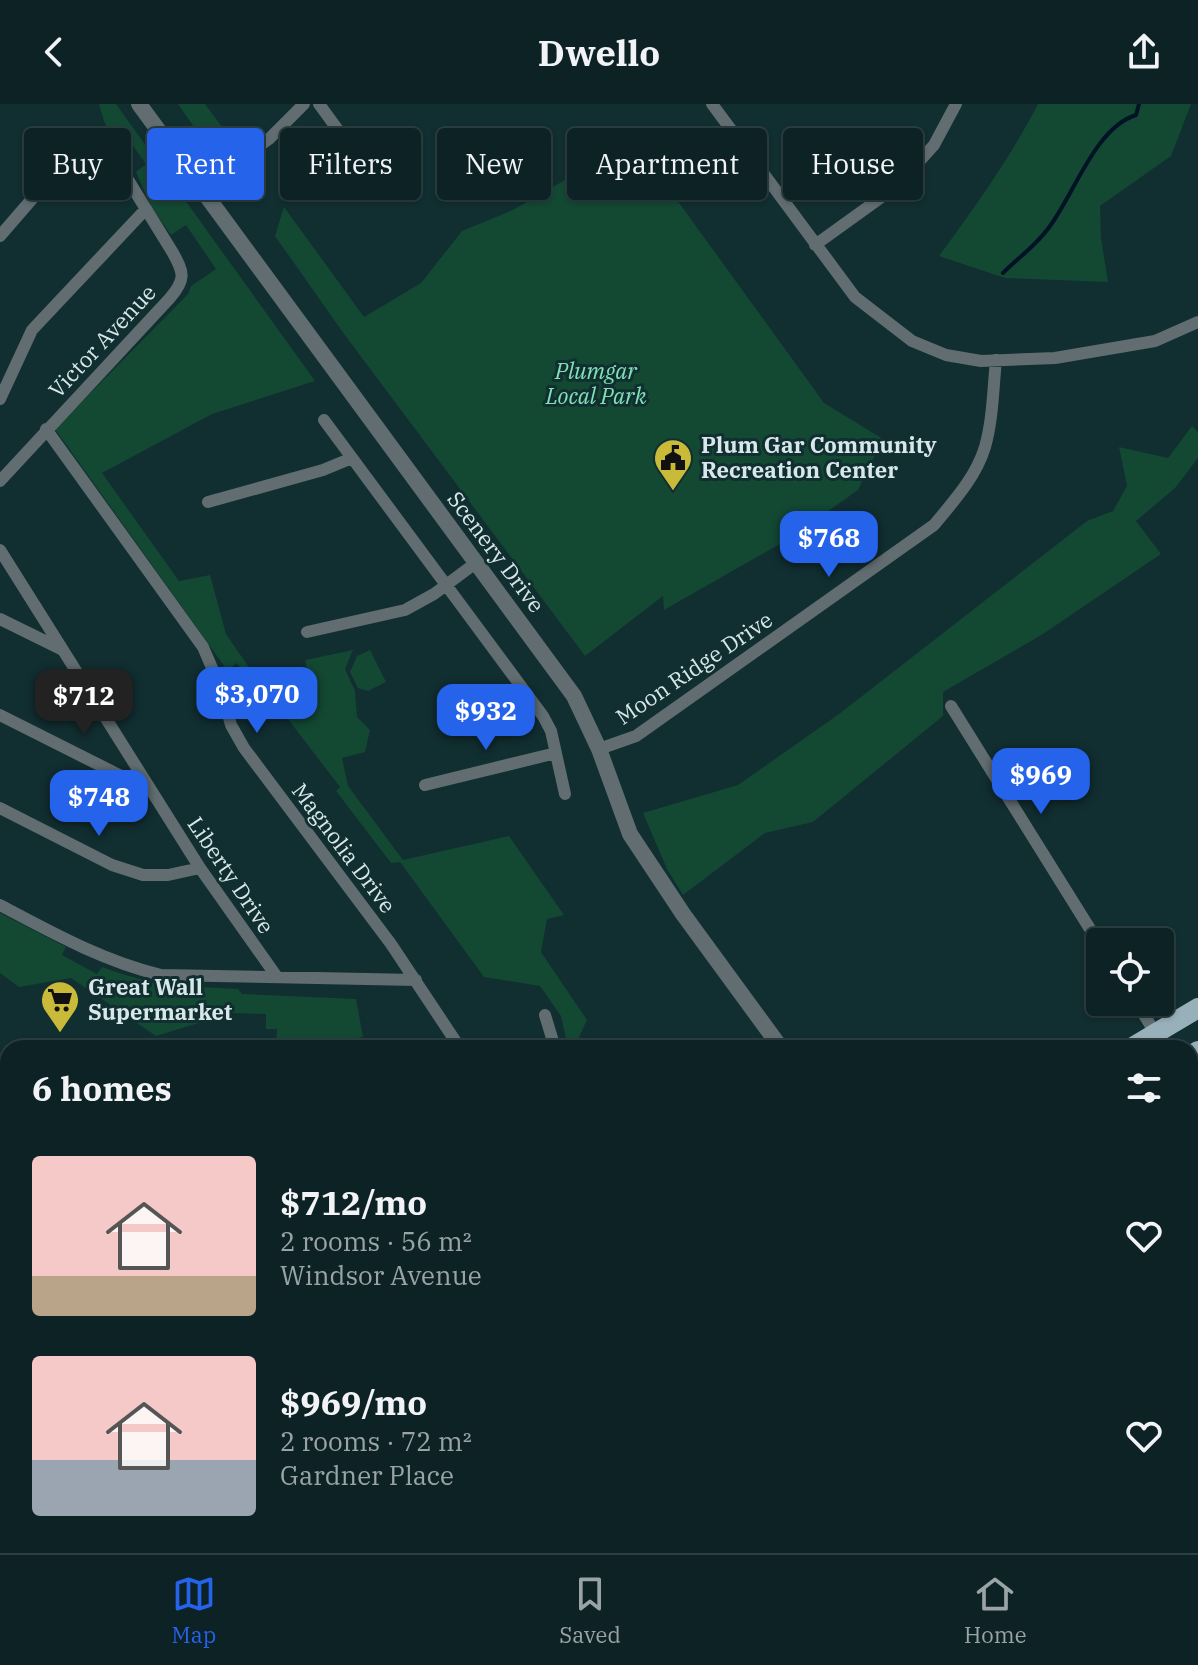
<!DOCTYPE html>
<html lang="en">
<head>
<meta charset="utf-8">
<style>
  :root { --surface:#0d2225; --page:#162a2d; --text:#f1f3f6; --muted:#9aa4a7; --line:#2d3f42; --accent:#2563eb }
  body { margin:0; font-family:"IBM Plex Serif",serif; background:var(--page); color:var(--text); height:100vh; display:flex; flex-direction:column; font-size:30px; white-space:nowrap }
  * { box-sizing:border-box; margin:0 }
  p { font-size:26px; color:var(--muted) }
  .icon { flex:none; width:44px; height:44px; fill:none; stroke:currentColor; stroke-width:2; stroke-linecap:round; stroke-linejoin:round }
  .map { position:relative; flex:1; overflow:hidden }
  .side { position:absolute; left:0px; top:936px; width:1198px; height:514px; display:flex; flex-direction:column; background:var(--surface); border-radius:24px 24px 0 0; box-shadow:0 2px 6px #0004,0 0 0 2px var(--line) }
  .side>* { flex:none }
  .hud { position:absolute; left:24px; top:24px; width:1150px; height:72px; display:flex; gap:16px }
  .buttons { position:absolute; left:1086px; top:824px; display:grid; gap:16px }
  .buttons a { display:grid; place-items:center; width:88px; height:88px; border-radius:8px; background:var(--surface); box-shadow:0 2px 6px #0004,0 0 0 2px var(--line); font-size:40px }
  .price { position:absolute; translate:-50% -68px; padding:0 18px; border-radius:16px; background:var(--accent); color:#fff; font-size:26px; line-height:52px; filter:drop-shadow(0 2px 4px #0008) }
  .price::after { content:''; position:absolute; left:50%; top:48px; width:24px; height:18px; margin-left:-12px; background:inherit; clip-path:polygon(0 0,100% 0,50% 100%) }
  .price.active { background:#222; color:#fff }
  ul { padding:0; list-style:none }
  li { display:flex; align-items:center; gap:24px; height:200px; padding:0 32px }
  li span { display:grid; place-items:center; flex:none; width:224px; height:160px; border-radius:8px; color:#555 }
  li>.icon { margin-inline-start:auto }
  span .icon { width:96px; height:96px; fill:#fffc; stroke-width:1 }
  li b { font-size:34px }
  h2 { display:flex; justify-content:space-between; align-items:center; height:96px; padding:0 32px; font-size:34px }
  .tag { padding:0 28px; border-radius:8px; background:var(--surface); box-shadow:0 2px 6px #0004,0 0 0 2px var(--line); font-size:28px; line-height:72px }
  .tag.active { background:var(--accent); color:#fff }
  header { display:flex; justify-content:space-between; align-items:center; height:104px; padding:0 32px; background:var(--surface); font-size:36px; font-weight:700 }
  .menu { display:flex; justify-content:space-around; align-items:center; height:112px; border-top:2px solid var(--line); background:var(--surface); font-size:22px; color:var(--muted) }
  .menu a { display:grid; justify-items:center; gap:4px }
  .menu .active { color:var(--accent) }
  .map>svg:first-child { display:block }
</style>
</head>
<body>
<header><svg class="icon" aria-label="back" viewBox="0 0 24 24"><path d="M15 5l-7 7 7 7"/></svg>Dwello<svg class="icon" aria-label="share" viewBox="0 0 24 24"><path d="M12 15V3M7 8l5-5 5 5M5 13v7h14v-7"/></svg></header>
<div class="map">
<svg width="1198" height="1449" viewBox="0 0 1198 1449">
  <rect width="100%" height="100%" fill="#112e31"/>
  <path fill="#134833" d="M 99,0 L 116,0 L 315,277 L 212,310 L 102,369 L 179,477 L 210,471 L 226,530 L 257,575 L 282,588 L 284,597 L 313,590 L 305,556 L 353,546 L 345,565 L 355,587 L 357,613 L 370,626 L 365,648 L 342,654 L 348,682 L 403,756 L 509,732 L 564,811 L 547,815 L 541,848 L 587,916 L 574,944 L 568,944 L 561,912 L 540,882 L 484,873 L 400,758 L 391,759 L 336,687 L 340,683 L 281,606 L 274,611 L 237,559 L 227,566 L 55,325 L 188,190 L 191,182 L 216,165 L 186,121 L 171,131 L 152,104 L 136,68 L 146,60 L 120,24 L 110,30 L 104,17 Z
    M 178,0 L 205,0 L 231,35 L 223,40 L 203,36 Z
    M 1038,0 L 1191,0 L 1171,52 L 1100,102 L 1101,134 L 1108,178 L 1005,174 L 939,152 C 975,103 1010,54 1038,0 Z
    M 630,31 L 824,299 L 883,335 L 858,386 L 787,436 L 664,506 L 663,492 L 585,552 L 344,230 L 275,132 L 284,103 L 364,213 L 421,179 L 462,127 L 513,106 L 570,73 Z
    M 1192,322 L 1198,328 L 1198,354 L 1175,384 L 1136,417 L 1161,450 L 1043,530 L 943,588 L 943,612 L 813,718 L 765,729 L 683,791 L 667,765 L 643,709 L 738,681 L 839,610 L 1087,417 L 1113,407 L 1127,382 L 1119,343 L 1168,354 Z
    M 370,546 L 386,578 L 368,587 L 358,584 L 350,568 L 357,552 Z
    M 0,809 L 66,843 L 62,851 L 97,870 L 102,863 C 151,882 186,882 238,885 L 242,890 L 356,895 L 363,933 L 335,938 L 335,944 L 276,944 L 277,925 L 266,925 L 266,910 L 231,909 L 156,932 L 71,874 L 19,883 L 0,869 Z"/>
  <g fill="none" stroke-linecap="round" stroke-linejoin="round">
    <path stroke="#001325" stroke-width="4" d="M 1003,169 C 1017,155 1035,142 1047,126 C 1073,94 1094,24 1136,11 L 1139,0"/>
    <path stroke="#616d71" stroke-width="12" d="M 319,0 L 384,89
      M 712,0 L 855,193 L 912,237 L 946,251 L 981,257 L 1055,254 L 1155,237 L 1198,218
      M 201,84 L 269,35 L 304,0
      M 0,132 L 83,36 L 92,33 L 101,38 L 117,58 L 173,149 C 184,169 186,175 170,194 L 0,377
      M 815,141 L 897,82 L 934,41 L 956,0
      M 0,295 L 32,226 L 145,106
      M 324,316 L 543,612 L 551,627 L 565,690
      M 46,325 L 203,543 L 221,585 L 231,621 L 244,644 L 391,840 L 460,944
      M 208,398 L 323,366 L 352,354
      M 0,446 L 200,764 L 277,873
      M 0,515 L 61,545
      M 307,528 L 405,506 L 434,490 L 477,458
      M 951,602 L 1100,841
      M 0,611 L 149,686
      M 599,645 L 636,632 L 934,421 C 953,398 976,373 985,343 C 993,315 993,285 996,256
      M 425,681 L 556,649
      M 0,704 L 112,761 L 143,771 L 168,771 L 200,764
      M 0,801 C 53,829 103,857 161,871 L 416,876
      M 1136,898 L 1156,930
      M 545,911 L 555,944
      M 1190,990 L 1198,1005
      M 1190,1067 L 1198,1059
      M 1190,1405 L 1198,1404
      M 338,1442 L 342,1449
      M 1148,1442 L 1148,1449
      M 1022,1449 L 1023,1442"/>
    <path stroke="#616d71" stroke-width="16" d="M 139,0 L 574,592 L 599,645 L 630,730 L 683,810 L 781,944"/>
    <path stroke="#98b0ba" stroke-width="20" d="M 1131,944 L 1198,904
      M 1190,952 L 1198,947
      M 0,1252 L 8,1251
      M 0,1286 L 8,1286"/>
  </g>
  <defs>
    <symbol id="civic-pin" viewBox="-11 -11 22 30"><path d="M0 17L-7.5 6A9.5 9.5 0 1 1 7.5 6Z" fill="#caba3a" stroke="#112e31"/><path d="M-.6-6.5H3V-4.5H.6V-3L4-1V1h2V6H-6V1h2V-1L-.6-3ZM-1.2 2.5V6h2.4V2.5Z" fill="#111"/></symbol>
    <symbol id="supermarket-pin" viewBox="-11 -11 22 30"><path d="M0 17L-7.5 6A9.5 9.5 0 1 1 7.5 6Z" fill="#caba3a" stroke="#112e31"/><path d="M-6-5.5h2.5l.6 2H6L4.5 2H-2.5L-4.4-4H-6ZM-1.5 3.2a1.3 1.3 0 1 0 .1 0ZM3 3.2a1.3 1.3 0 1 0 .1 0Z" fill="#111"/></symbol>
  </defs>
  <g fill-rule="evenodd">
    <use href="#civic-pin" x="651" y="332" width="44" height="60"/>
    <use href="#supermarket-pin" x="38" y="874" width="44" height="60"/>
  </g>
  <g text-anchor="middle" stroke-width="6" stroke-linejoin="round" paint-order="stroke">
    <g font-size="22" fill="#d8e8ea" stroke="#112e31">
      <text transform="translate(102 237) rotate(-47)" y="8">Victor Avenue</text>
      <text transform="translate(496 448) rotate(53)" y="8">Scenery Drive</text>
      <text transform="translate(694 564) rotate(-34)" y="8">Moon Ridge Drive</text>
      <text transform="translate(344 744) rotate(53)" y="8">Magnolia Drive</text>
      <text transform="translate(231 771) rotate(56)" y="8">Liberty Drive</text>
    </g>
    <g font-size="22" font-style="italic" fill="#80e2b5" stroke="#112e31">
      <text x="596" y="275">Plumgar<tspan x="596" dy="25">Local Park</tspan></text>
    </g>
    <g font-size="22" font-weight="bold" fill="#d8e8ea" stroke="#112e31" text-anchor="start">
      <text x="701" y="349">Plum Gar Community<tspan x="701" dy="25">Recreation Center</tspan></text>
      <text x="88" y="891">Great Wall<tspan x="88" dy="25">Supermarket</tspan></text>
    </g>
  </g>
</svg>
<div class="buttons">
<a><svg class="icon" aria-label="locate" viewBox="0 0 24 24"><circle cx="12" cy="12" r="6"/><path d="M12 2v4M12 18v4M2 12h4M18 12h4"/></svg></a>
</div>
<b class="price" style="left:829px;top:475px">$768</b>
<b class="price" style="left:257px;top:631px">$3,070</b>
<b class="price active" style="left:84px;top:633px">$712</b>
<b class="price" style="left:486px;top:648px">$932</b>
<b class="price" style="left:1041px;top:712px">$969</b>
<b class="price" style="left:99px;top:734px">$748</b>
<div class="hud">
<a class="tag">Buy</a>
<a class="tag active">Rent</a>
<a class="tag">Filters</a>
<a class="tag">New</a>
<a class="tag">Apartment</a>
<a class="tag">House</a>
</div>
<section class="side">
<h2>6 homes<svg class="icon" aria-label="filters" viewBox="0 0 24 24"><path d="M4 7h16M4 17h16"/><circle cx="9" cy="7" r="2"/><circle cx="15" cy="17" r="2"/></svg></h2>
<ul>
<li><span style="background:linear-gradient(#f6c9c9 75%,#b9a48a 0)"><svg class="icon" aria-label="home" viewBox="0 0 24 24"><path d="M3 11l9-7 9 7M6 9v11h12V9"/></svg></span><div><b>$712/mo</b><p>2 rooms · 56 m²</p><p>Windsor Avenue</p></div><svg class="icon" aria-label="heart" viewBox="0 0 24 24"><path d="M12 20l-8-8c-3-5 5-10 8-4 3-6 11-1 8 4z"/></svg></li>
<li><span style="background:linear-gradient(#f6c9c9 65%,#9aa5b1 0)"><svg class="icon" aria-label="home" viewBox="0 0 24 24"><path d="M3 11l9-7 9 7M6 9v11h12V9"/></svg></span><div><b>$969/mo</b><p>2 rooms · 72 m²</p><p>Gardner Place</p></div><svg class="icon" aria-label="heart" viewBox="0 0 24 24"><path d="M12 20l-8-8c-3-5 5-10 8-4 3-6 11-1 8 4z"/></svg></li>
</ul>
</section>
</div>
<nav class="menu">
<a class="active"><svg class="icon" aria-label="map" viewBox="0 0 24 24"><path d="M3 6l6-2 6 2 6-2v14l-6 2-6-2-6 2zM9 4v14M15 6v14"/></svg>Map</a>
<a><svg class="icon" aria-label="saved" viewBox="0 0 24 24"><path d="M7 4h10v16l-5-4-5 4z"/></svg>Saved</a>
<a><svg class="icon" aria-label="home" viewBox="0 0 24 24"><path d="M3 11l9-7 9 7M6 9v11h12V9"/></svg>Home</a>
</nav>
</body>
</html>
